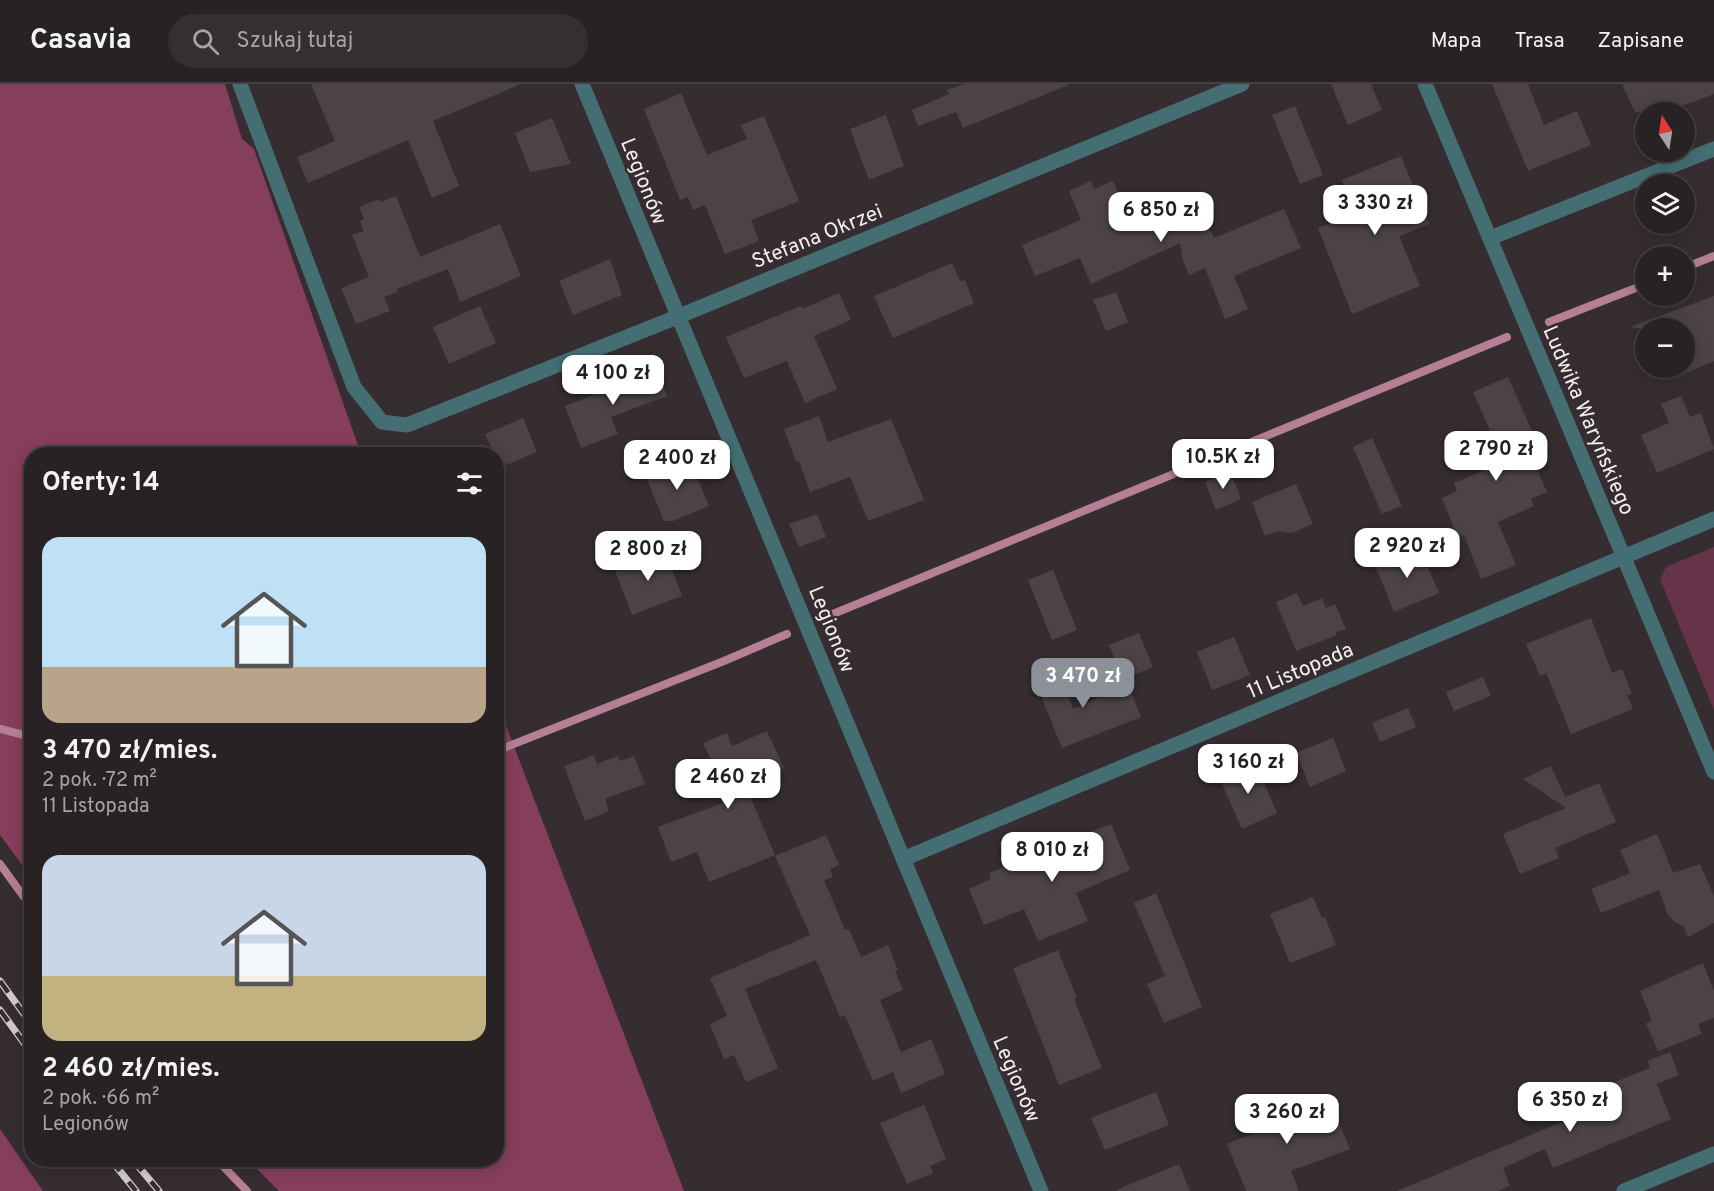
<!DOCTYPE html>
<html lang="pl">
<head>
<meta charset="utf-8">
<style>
  :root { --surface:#282224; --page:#342f31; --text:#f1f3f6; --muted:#a5a4a6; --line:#443f41; --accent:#8c9099 }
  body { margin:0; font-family:Overpass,sans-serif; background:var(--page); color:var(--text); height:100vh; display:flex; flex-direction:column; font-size:22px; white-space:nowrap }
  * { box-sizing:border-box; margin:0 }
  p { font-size:20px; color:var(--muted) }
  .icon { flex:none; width:33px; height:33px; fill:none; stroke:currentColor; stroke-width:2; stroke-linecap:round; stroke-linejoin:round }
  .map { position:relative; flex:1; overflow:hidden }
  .details { position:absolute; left:24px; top:363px; width:480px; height:720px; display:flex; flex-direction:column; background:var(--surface); border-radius:24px; box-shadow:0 3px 15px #0003,0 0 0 2px var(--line) }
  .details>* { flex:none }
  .needle { width:39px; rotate:348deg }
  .controls { position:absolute; left:1635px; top:18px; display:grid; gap:12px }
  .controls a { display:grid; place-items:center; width:60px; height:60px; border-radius:50%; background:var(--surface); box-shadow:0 3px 15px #0003,0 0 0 2px var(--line); font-size:30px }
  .price { position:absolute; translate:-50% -51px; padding:0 14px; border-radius:12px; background:#fff; color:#222; font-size:20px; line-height:39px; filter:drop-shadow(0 2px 3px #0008) }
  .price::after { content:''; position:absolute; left:50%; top:36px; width:18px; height:14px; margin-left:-9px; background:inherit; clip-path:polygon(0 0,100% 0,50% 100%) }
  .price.current { background:var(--accent); color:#fff }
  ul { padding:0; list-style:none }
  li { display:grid; align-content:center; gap:12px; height:318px; padding:0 18px }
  li span { display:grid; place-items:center; height:186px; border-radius:18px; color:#555 }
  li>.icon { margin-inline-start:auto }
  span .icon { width:108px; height:108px; fill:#fffc; stroke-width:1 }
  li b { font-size:26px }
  h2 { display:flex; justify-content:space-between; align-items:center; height:72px; padding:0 18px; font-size:26px }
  header { display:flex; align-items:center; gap:36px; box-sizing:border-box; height:84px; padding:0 30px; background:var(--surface); border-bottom:2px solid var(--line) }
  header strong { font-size:28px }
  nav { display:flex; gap:33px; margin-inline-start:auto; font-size:21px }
  .search { width:420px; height:54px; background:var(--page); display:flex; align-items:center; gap:15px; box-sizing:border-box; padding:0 21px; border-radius:33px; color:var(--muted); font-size:22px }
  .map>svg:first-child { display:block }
</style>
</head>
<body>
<header>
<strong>Casavia</strong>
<div class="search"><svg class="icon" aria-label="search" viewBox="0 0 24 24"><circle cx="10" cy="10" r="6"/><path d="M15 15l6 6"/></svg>Szukaj tutaj</div>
<nav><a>Mapa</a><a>Trasa</a><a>Zapisane</a></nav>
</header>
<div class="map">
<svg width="1714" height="1107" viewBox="0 0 1714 1107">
  <rect width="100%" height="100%" fill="#362d30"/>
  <path fill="#653448" d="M 1714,463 L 1714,626 L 1660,495 L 1666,483 Z"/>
  <path fill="#863e5d" d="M 0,0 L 225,0 L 242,55 L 254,65 L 361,370 L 32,370 L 31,793 L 0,751 Z
    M 497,618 L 684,1107 L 279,1107 L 248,1076 L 496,1076 Z
    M 0,1045 L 43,1107 L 0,1107 Z"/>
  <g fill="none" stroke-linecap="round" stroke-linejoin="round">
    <path stroke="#b57f95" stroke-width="8" d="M 1684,184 L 1714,172
      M 1549,238 L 1646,200
      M 828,532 L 1507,253
      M 0,645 L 32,653
      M 496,667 L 724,577 L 787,550
      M 0,780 L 32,824
      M 217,1076 L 247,1107"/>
  </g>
  <path fill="#4d4346" d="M 311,0 L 521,0 L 433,37 L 459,102 L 432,114 L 408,56 L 308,99 L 297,73 L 335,57 Z
    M 964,0 L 1067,0 L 1068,1 L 963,44 L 956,28 L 918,42 L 912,26 L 949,10 L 947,6 Z
    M 1331,0 L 1371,0 L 1382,26 L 1348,41 Z
    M 1492,0 L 1528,0 L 1544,41 L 1577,27 L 1591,61 L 1528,87 Z
    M 1622,0 L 1714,0 L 1714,10 L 1666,28 L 1635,28 Z
    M 681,9 L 707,71 L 747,55 L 741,41 L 764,32 L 799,117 L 751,136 L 759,157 L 725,170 L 705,121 L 693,126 L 688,113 L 680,116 L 644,25 Z
    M 1295,22 L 1323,91 L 1300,100 L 1272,31 Z
    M 886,31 L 904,82 L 869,96 L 850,45 Z
    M 552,34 L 571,80 L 530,88 L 515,49 Z
    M 1401,72 L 1429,140 L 1399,152 L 1420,202 L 1352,230 L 1318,144 L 1356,129 L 1342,96 Z
    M 1091,97 L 1094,105 L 1113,97 L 1131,142 L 1193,116 L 1202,137 L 1206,136 L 1214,154 L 1284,125 L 1301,164 L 1234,192 L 1248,225 L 1225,235 L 1205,184 L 1189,191 L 1183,177 L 1180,159 L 1091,200 L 1080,174 L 1035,192 L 1022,161 L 1081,136 L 1069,107 Z
    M 396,112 L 420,173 L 500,140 L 521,192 L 460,218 L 448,185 L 397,205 L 398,208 L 384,213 L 390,227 L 356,240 L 341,204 L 369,193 L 352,151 L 364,147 L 360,137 L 364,135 L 359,123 L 379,115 L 380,118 Z
    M 610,175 L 622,211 L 573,231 L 559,197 Z
    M 952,179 L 960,197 L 965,196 L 974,219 L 893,254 L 874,212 Z
    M 1116,208 L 1128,238 L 1106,247 L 1093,216 Z
    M 839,209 L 851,236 L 814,252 L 837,305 L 805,319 L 787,277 L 744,294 L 726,253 L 801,222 L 802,225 Z
    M 1714,212 L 1714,277 L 1684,290 L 1684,244 L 1633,244 L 1632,242 Z
    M 480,222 L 496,259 L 449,280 L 433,243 Z
    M 654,282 L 667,312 L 611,333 L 618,350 L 581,364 L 565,322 L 622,300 L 620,295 Z
    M 1508,293 L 1532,347 L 1522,351 L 1547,408 L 1531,415 L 1534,422 L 1498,438 L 1516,481 L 1481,495 L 1464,451 L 1458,454 L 1442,414 L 1457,407 L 1454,399 L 1497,381 L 1489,365 L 1497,362 L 1473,308 Z
    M 1681,312 L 1690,333 L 1701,329 L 1714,365 L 1657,389 L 1641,351 L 1669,339 L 1661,320 Z
    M 819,332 L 828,358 L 891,335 L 924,416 L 868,437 L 850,393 L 810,408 L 799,377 L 796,378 L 784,345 Z
    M 523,334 L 537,368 L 499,384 L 496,370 L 494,370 L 485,350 Z
    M 1372,354 L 1402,422 L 1382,430 L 1353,363 Z
    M 689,375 L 709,422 L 673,437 L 664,437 L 646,393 Z
    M 1230,387 L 1241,415 L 1216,426 L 1205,398 Z
    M 1296,400 L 1313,440 L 1292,449 L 1278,447 L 1265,452 L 1252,418 Z
    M 817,430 L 826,453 L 799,463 L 789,440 Z
    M 1419,463 L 1439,509 L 1394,528 L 1375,481 Z
    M 664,465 L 682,512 L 632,531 L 614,484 Z
    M 1053,486 L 1077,546 L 1052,556 L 1028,496 Z
    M 1297,509 L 1303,522 L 1322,514 L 1326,524 L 1335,520 L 1346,545 L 1336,548 L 1337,551 L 1296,567 L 1276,518 Z
    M 1591,534 L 1612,589 L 1622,585 L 1632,610 L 1627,611 L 1633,625 L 1571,650 L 1546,589 L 1540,592 L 1526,560 Z
    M 1139,549 L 1153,583 L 1123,595 L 1109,561 Z
    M 1234,553 L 1250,591 L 1212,606 L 1197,568 Z
    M 1054,578 L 1073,625 L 1128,600 L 1141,633 L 1062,664 L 1031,587 Z
    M 1483,593 L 1491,612 L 1454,627 L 1446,608 Z
    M 1408,624 L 1416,643 L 1380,658 L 1372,639 Z
    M 767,647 L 784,684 L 745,700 L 775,771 L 709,798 L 697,768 L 671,778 L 658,743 L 723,719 L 707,683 L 713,680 L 703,659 L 727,649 L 732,662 Z
    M 1333,654 L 1346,687 L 1310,703 L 1296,669 Z
    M 594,671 L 597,680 L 618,672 L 620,677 L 634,672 L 645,700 L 605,715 L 609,727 L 585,737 L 564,682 Z
    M 1256,680 L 1277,729 L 1242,745 L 1218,691 L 1238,683 L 1240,687 Z
    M 1551,682 L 1565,713 L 1599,699 L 1616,738 L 1555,764 L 1559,774 L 1520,790 L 1503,750 L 1566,724 L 1523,695 Z
    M 1111,740 L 1130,786 L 1076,809 L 1088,837 L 1038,857 L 1024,825 L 984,841 L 969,805 L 991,795 L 989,789 Z
    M 1657,750 L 1673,789 L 1700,780 L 1714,812 L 1714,839 L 1688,853 L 1684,843 L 1675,838 L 1668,831 L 1659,806 L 1601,829 L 1591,805 L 1630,789 L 1620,766 Z
    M 826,751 L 839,781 L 830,785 L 833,793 L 824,796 L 845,846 L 849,845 L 861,873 L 888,861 L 898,886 L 895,887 L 903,906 L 880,916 L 901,968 L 931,955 L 945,990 L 901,1009 L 893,988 L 873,997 L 845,931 L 840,933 L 816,876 L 745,905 L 778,984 L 746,998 L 734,971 L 724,975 L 710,940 L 727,932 L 710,894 L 810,851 L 775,772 Z
    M 1156,809 L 1202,923 L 1164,939 L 1147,900 L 1165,892 L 1134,819 Z
    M 1313,813 L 1322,834 L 1325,833 L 1336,861 L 1290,879 L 1270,830 Z
    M 1058,866 L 1077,914 L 1074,915 L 1102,984 L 1059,1001 L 1013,884 Z
    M 1703,879 L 1714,907 L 1714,934 L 1698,940 L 1702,950 L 1658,967 L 1646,939 L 1652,937 L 1640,907 Z
    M 1670,968 L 1679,991 L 1657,1000 L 1671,1035 L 1553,1084 L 1545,1065 L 1503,1084 L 1510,1102 L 1497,1107 L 1397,1107 L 1607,1019 L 1600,1004 L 1650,984 L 1647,977 Z
    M 1156,1008 L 1169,1041 L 1105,1066 L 1091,1034 Z
    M 1327,1010 L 1350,1065 L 1291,1087 L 1299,1107 L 1246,1107 L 1227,1060 L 1257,1048 L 1251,1033 L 1293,1018 L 1295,1024 Z
    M 924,1021 L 946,1075 L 930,1082 L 933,1089 L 907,1100 L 880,1039 Z
    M 1179,1080 L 1190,1107 L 1116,1107 L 1116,1106 Z"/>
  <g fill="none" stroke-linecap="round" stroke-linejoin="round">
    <path stroke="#446e74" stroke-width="15" d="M 240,0 L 354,303 L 382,338 L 407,341 L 677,233 L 1242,0
      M 582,0 L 1041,1107
      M 1425,0 L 1714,688
      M 1490,154 L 1714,65
      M 903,775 L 1714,435
      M 1624,1107 L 1714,1070"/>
    <defs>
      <path id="rail" d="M 0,897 L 32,941
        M 0,926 L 32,970
        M 111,1076 L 136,1107
        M 133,1076 L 159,1107"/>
    </defs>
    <use href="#rail" stroke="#d2cbcd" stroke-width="7"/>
    <use href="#rail" stroke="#362d30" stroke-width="4.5" stroke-dasharray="14" stroke-linecap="butt"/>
  </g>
  <g text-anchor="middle" stroke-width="5" stroke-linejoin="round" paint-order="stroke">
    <g font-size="21" fill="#f5eff1" stroke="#362d30">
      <text transform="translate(644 97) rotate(68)" y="7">Legionów</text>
      <text transform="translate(817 152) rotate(-22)" y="7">Stefana Okrzei</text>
      <text transform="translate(1589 336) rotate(67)" y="7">Ludwika Waryńskiego</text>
      <text transform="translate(832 545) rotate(68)" y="7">Legionów</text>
      <text transform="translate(1300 586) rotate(-23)" y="7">11 Listopada</text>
      <text transform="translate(1017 995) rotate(67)" y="7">Legionów</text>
    </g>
  </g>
</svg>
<div class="controls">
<a><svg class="needle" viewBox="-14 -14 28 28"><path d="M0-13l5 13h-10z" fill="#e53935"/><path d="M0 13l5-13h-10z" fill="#a5a4a6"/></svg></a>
<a><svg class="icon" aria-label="layers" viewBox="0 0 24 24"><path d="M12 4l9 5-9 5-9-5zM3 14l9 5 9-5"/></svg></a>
<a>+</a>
<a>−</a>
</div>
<b class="price" style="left:1375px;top:152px">3 330 zł</b>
<b class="price" style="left:1161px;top:159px">6 850 zł</b>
<b class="price" style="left:613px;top:322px">4 100 zł</b>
<b class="price" style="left:1496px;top:398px">2 790 zł</b>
<b class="price" style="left:1223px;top:406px">10.5K zł</b>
<b class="price" style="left:677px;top:407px">2 400 zł</b>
<b class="price" style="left:1407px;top:495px">2 920 zł</b>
<b class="price" style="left:648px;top:498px">2 800 zł</b>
<b class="price current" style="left:1083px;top:625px">3 470 zł</b>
<b class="price" style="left:1248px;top:711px">3 160 zł</b>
<b class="price" style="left:728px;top:726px">2 460 zł</b>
<b class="price" style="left:1052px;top:799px">8 010 zł</b>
<b class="price" style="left:1570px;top:1049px">6 350 zł</b>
<b class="price" style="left:1287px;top:1061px">3 260 zł</b>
<section class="details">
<h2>Oferty: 14<svg class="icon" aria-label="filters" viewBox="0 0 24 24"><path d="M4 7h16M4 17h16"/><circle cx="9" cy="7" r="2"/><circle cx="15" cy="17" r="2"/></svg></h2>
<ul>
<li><span style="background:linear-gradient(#bfe0f5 70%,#b9a48a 0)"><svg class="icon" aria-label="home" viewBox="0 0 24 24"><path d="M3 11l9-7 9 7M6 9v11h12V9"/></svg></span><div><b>3 470 zł/mies.</b><p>2 pok. · 72 m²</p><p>11 Listopada</p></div></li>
<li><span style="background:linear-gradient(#c9d6e8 65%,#c2b280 0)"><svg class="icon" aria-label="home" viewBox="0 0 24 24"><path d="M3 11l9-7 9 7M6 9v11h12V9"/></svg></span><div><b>2 460 zł/mies.</b><p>2 pok. · 66 m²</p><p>Legionów</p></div></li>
</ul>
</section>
</div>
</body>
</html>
